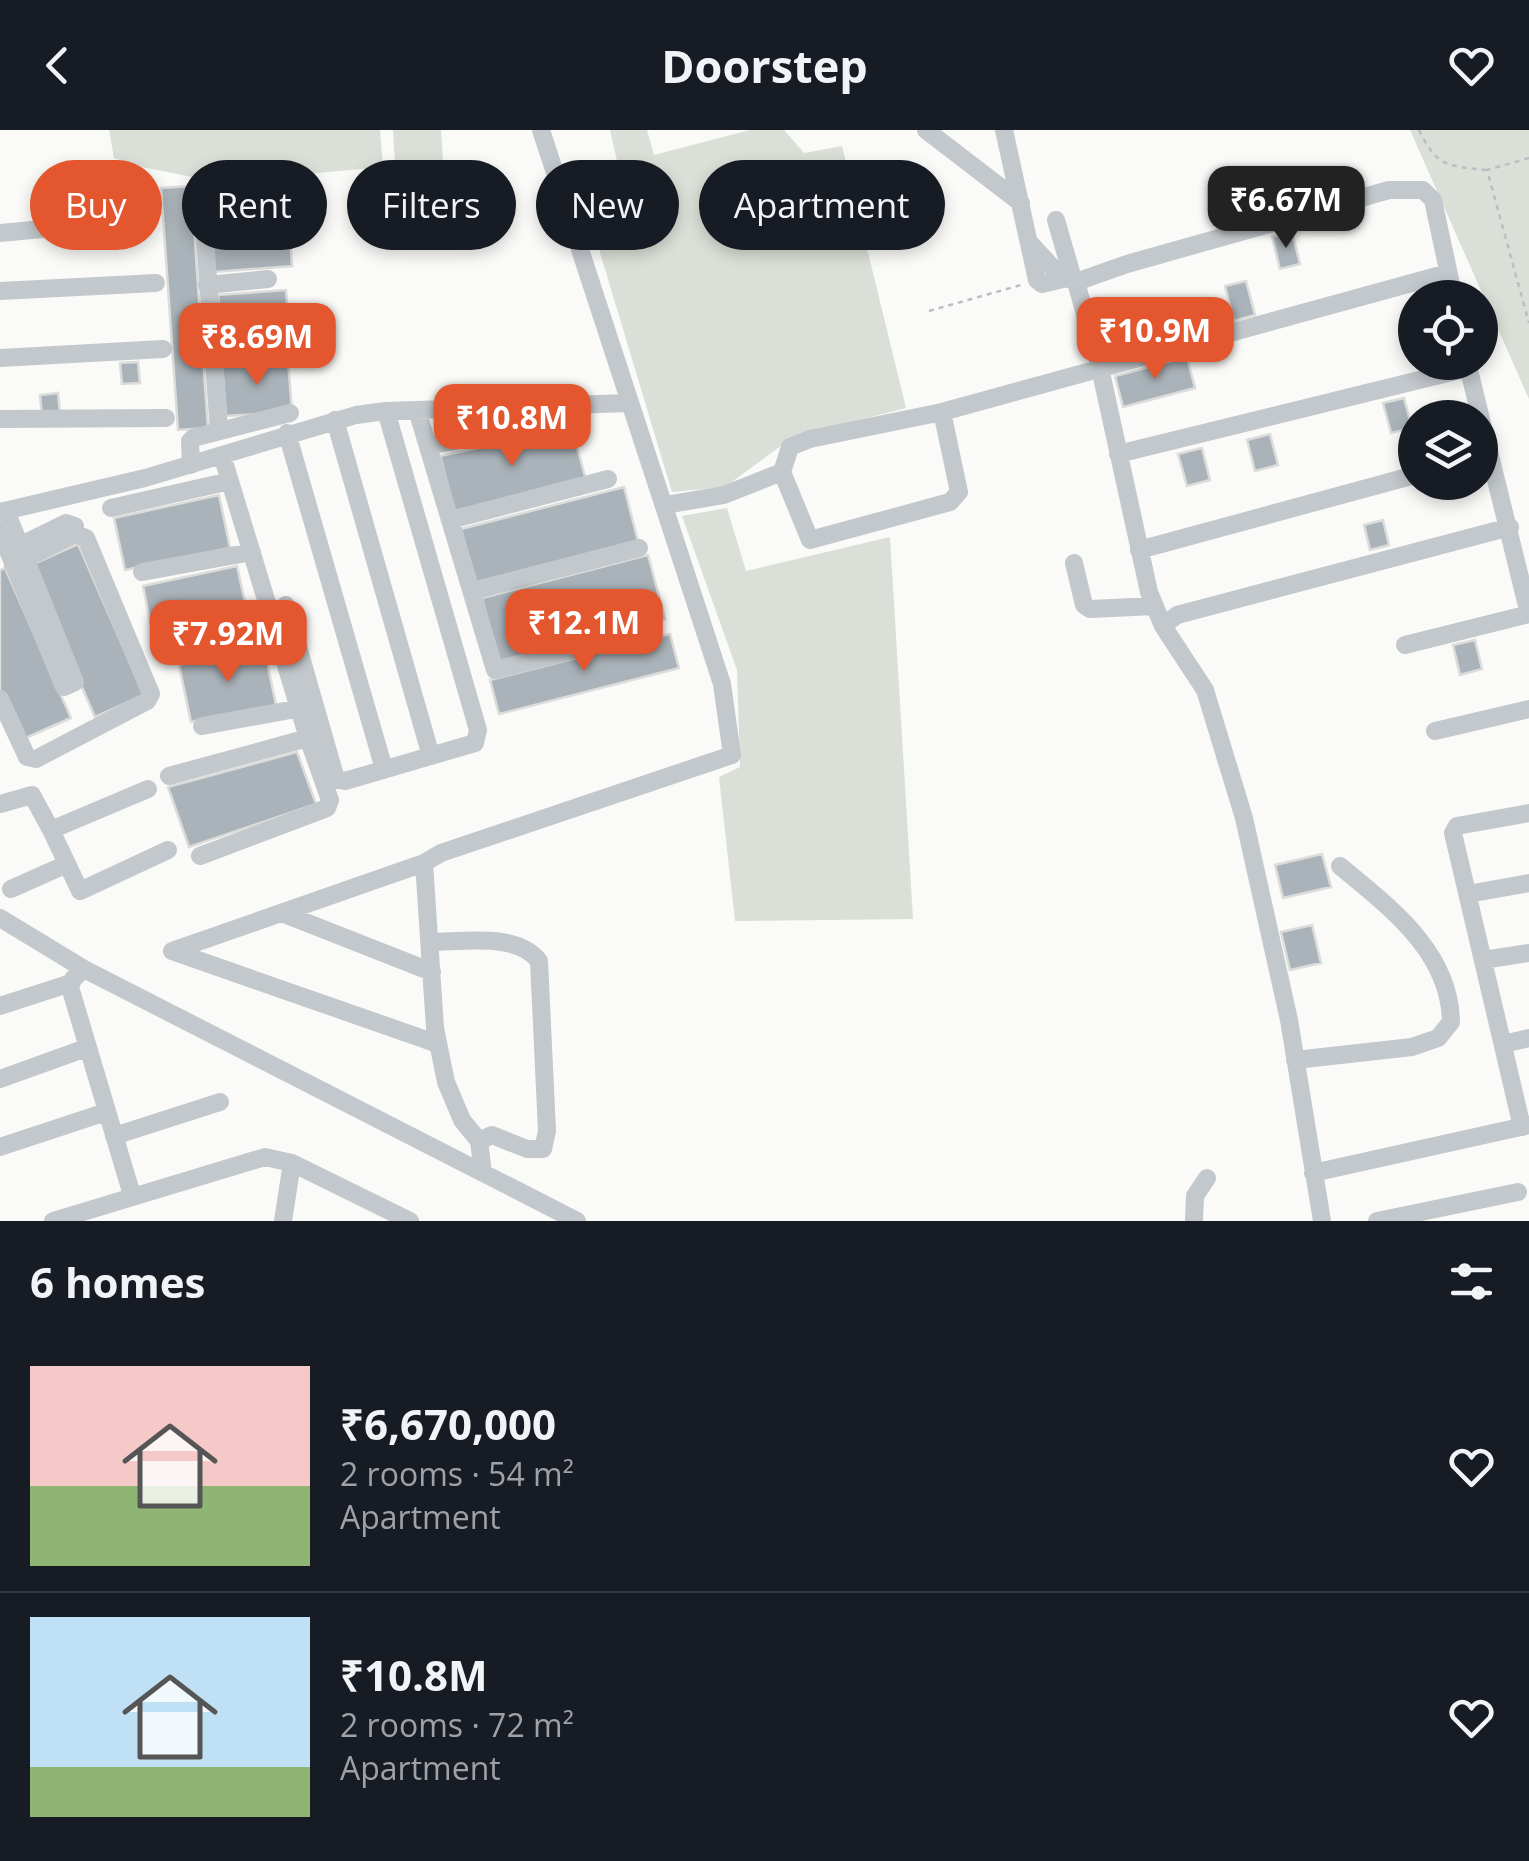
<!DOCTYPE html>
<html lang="en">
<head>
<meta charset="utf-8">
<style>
  :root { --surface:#171b24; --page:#242831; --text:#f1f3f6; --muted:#9ea1a6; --line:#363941; --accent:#e4572e }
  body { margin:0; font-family:"Open Sans",sans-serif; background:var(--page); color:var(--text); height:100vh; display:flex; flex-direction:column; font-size:38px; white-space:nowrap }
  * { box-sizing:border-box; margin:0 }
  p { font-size:32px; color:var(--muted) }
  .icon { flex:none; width:55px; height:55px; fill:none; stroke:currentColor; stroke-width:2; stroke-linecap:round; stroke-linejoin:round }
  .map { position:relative; height:1091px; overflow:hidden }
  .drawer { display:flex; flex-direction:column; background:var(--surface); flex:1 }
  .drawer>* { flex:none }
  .banner { position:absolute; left:30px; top:30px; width:1000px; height:90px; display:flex; gap:20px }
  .fabs { position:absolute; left:1398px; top:150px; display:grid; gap:20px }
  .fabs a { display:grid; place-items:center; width:100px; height:100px; border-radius:50%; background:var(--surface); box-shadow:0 5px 15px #0003; font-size:50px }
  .price { position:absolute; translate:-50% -85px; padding:0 22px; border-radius:20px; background:var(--accent); color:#fff; font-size:32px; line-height:65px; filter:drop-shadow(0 2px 5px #0008) }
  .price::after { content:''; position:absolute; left:50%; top:60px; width:30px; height:22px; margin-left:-15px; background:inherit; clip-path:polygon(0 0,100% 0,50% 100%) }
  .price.active { background:#222; color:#fff }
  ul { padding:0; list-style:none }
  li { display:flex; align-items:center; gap:30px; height:250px; padding:0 30px }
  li+li { border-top:2px solid var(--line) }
  li span { display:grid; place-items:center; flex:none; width:280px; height:200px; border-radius:0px; color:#555 }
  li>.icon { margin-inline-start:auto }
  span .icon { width:120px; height:120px; fill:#fffc; stroke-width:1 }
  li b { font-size:42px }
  h2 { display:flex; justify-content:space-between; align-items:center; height:120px; padding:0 30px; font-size:42px }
  .tag { padding:0 35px; border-radius:45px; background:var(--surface); box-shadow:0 5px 15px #0003; font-size:35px; line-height:90px }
  .tag.active { background:var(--accent); color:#fff }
  header { display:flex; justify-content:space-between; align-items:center; height:130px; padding:0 30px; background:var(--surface); font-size:45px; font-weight:700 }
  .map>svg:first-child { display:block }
</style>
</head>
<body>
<header><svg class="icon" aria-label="back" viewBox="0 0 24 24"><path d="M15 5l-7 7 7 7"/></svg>Doorstep<svg class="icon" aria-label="heart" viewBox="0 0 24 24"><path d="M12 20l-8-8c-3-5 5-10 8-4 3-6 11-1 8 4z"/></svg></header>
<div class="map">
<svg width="1529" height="1091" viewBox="0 0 1529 1091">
  <rect width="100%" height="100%" fill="#fafaf8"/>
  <path fill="#dadfd7" d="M 109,0 L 380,0 L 383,37 L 218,52 L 142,37 L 114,28 Z
    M 393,0 L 441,0 L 443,30 L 395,34 Z
    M 610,0 L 647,0 L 654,25 L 750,0 L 784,0 L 804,23 L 842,16 L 906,278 L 793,307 L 725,357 L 672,362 L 595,106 L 602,102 L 614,42 L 619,40 Z
    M 1410,0 L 1529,0 L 1529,269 Z
    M 727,378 L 746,441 L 890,407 L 913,789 L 735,791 L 719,647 L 740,637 L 737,540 L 682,386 Z"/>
  <path fill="#aab3b9" stroke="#dcdcda" stroke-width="2.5" d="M 191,56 L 208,298 L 178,300 L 161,58 Z
    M 289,85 L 292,136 L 214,142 L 210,91 Z
    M 1292,102 L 1300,134 L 1280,139 L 1272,107 Z
    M 1246,151 L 1255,185 L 1234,191 L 1225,156 Z
    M 286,160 L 290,211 L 221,215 L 218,165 Z
    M 1187,227 L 1195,258 L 1123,277 L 1115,246 Z
    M 288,230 L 292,282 L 226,286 L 222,235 Z
    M 138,232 L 140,253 L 122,254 L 120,233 Z
    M 58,263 L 60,284 L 42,286 L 40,265 Z
    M 1404,268 L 1412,298 L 1391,303 L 1383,273 Z
    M 572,298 L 586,350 L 455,383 L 440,326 Z
    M 1270,304 L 1278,335 L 1255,341 L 1247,310 Z
    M 1202,318 L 1210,350 L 1187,356 L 1178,324 Z
    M 624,357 L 638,411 L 475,453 L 461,399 Z
    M 219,365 L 230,418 L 125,440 L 114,388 Z
    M 1383,390 L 1389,415 L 1370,420 L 1364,395 Z
    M 78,414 L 144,565 L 95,587 L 29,436 Z
    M 648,425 L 665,489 L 498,532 L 482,468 Z
    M 237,436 L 250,495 L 155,515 L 143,456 Z
    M 5,438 L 71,588 L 21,610 L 0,562 L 0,440 Z
    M 670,504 L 679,538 L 499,584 L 490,550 Z
    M 1475,510 L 1482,539 L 1460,545 L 1453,515 Z
    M 264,517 L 276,575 L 191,592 L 179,535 Z
    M 297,622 L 316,674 L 189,717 L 168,657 Z
    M 1322,724 L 1331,757 L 1283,768 L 1275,735 Z
    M 1312,795 L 1321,833 L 1290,840 L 1281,802 Z"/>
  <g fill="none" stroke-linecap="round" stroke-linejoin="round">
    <path stroke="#bbbfc2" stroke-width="2.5" stroke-dasharray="5 5" stroke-linecap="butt" d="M 1419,0 C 1437,37 1447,36 1486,40
      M 1529,28 L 1487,40 L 1529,193
      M 929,181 L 1021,155"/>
    <path stroke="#c3c8cc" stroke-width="18" d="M 926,0 L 1021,73
      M 1004,0 L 1037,150 L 1042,154 L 1067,148 L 1076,152 L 1100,238 L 1149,462 L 1163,496 L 1205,560 L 1244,688 L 1289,890 L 1322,1091
      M 202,66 L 219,301
      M 201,81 L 276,76
      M 1056,90 L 1073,149
      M 0,103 L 149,89
      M 1030,113 L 1063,149
      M 1076,152 L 1127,134 L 1389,60 L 1423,60 L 1433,70 L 1454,168
      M 207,155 L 268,149
      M 0,161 L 156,153
      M 0,228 L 163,219
      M 213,230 L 271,222
      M 1467,232 L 1529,484
      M 417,280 L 495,540 L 653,500
      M 942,282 L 959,362 L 950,372 L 810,410 L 782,342 L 790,317 L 810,309 L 942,282 L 1448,143
      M 0,289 L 166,288
      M 335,290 L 431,626
      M 287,303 L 384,639
      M 428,316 L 571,289
      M 1118,324 L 1468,238
      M 191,335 L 190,311 L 193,308 L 290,283
      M 665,375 L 724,365 L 782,342
      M 111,378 L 230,351
      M 0,382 L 145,348 L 356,285 L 386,281 L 629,273
      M 450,390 L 608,349
      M 0,401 L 64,557 L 75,552 L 6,381
      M 19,416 L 66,393 L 75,396
      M 1139,420 L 1415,345
      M 1074,433 L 1084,475 L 1090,479 L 1155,476
      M 142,442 L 252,422
      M 472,461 L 639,418
      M 286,475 L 336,649 L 345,651 L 475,613 L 478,600 L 386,281
      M 1163,496 L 1177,485 L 1510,397
      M 1405,515 L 1529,484
      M 182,518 L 277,500
      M 0,569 L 27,627 L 36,629 L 147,571 L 151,564 L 86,408 L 75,404 L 13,435
      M 202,596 L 301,578
      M 1435,601 L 1529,579
      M 169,646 L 308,608
      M 0,674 L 32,665 L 51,700 L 148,659
      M 51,700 L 80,761 L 168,720
      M 200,726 L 327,678 L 330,670 L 308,608 L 222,325
      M 424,733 L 172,821 L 438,914
      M 11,759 L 67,734
      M 1468,764 L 1529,753
      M 282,783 L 432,842
      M 0,788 L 84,839 L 577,1091
      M 430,812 C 463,812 517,802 539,831 L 547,1001 L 543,1019 L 527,1019 L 492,1005 L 479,1011
      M 1483,830 L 1529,823
      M 84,839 L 73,849 L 70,857 L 132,1065
      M 0,876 L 71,853
      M 1503,914 L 1529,908
      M 1295,930 L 1412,917 L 1438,908 L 1451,892 C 1450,821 1389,777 1340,736
      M 0,949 L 86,918
      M 1522,997 L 1453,703 L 1457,696 L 1529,683
      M 114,1006 L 220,972
      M 0,1017 L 106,982
      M 483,1043 L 479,1011 L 462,990 L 446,952 L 435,898 L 424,733 L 441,723 L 732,625 L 722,554 L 541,0
      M 1313,1043 L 1529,995
      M 53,1091 L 265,1027 L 292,1033 L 410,1091
      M 283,1091 L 292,1033
      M 1194,1091 L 1195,1066 L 1207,1048
      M 1377,1091 L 1518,1062"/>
  </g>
</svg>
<div class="fabs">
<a><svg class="icon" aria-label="locate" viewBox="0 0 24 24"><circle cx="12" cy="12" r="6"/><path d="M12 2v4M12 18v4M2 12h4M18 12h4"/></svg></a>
<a><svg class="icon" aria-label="layers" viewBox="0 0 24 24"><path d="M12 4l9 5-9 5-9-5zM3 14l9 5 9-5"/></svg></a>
</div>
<b class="price active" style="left:1286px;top:121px">₹6.67M</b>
<b class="price" style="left:1155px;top:252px">₹10.9M</b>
<b class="price" style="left:257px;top:258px">₹8.69M</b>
<b class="price" style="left:512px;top:339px">₹10.8M</b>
<b class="price" style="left:584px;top:544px">₹12.1M</b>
<b class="price" style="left:228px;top:555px">₹7.92M</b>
<div class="banner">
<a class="tag active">Buy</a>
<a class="tag">Rent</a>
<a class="tag">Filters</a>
<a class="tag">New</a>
<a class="tag">Apartment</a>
</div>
</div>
<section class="drawer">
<h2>6 homes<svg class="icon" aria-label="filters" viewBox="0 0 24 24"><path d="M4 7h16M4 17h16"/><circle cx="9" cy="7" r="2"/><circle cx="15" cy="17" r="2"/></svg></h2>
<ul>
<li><span style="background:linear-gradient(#f6c9c9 60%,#8fb573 0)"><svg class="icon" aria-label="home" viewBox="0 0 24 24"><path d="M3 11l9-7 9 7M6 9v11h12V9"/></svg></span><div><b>₹6,670,000</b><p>2 rooms · 54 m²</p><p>Apartment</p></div><svg class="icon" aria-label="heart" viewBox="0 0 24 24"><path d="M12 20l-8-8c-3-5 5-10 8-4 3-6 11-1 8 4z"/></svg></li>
<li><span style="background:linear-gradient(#bfe0f5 75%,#8fb573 0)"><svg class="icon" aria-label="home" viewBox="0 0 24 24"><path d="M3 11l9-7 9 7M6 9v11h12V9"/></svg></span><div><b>₹10.8M</b><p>2 rooms · 72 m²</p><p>Apartment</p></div><svg class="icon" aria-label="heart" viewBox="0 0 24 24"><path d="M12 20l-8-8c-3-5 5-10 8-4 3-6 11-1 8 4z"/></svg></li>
</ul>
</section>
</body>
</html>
